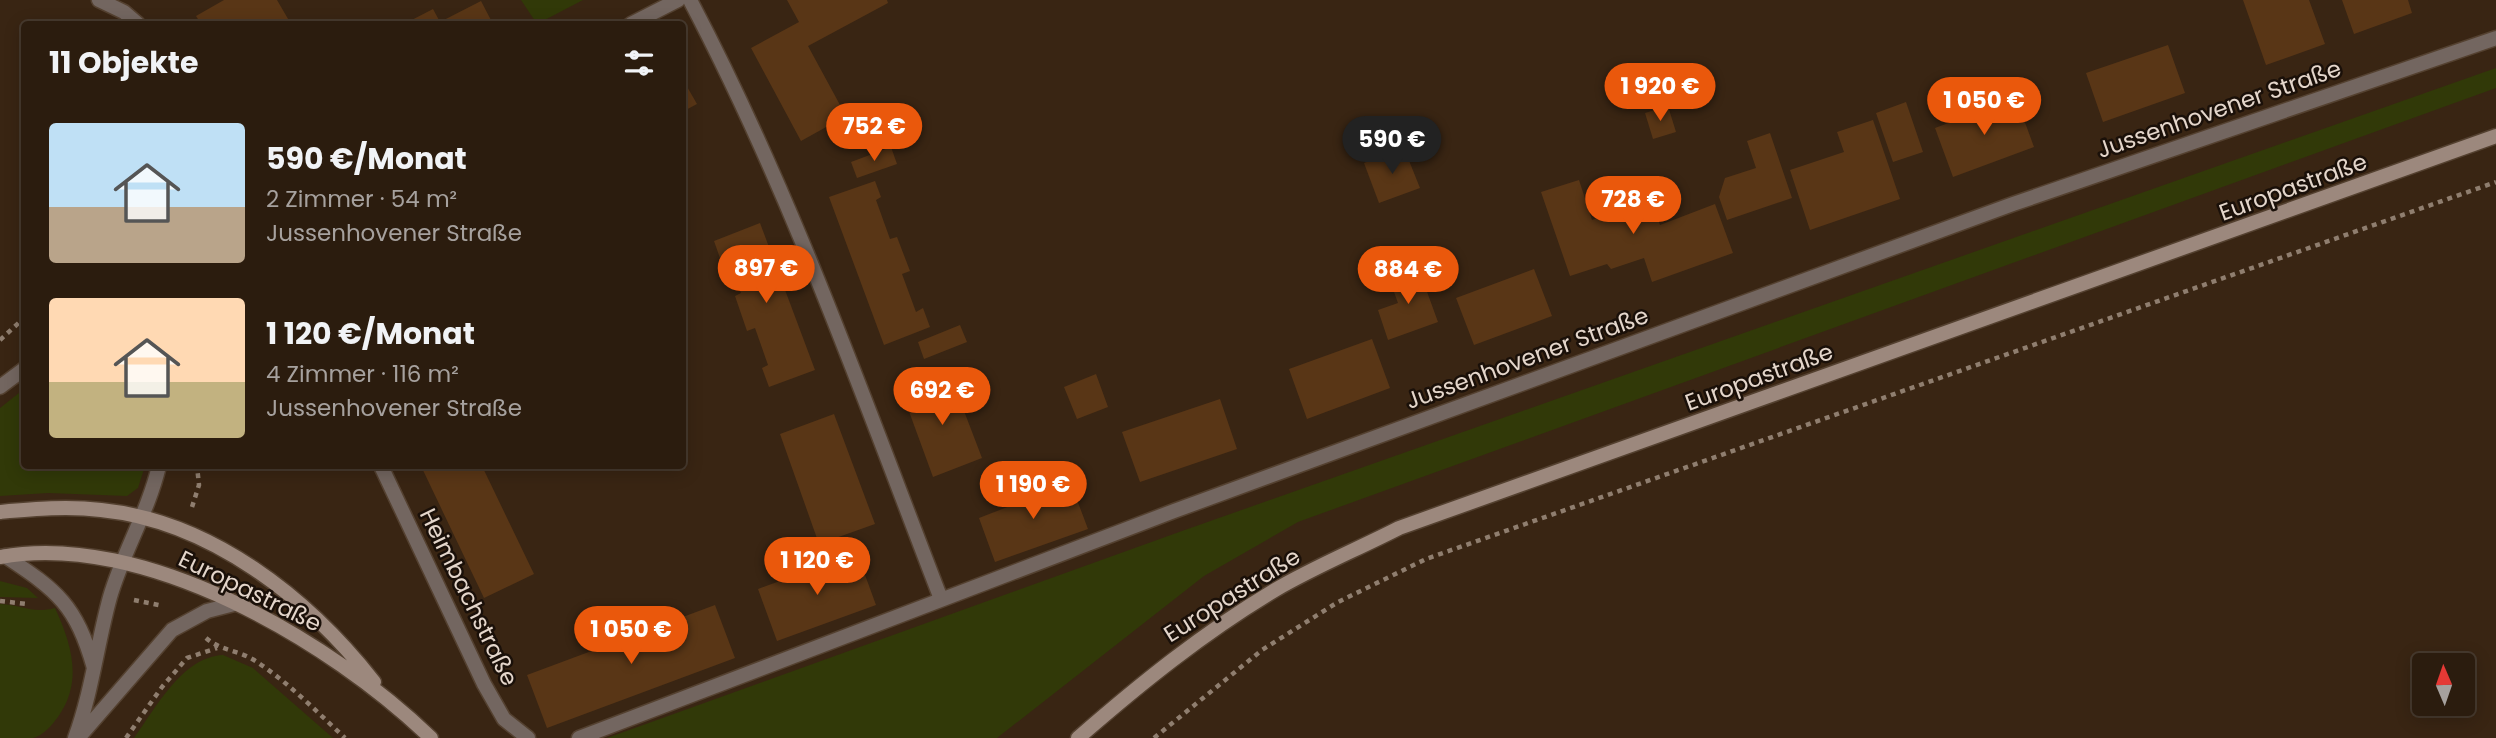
<!DOCTYPE html>
<html lang="de">
<head>
<meta charset="utf-8">
<style>
  :root { --surface:#2b1c0e; --page:#37291c; --text:#f1f3f6; --muted:#a6a19e; --line:#473a2e; --accent:#ea580c }
  body { margin:0; font-family:Poppins,sans-serif; background:var(--page); color:var(--text); height:100vh; display:flex; flex-direction:column; font-size:26px; white-space:nowrap }
  * { box-sizing:border-box; margin:0 }
  p { font-size:23px; color:var(--muted) }
  .icon { flex:none; width:38px; height:38px; fill:none; stroke:currentColor; stroke-width:2; stroke-linecap:round; stroke-linejoin:round }
  .map { position:relative; flex:1; overflow:hidden }
  .sheet { position:absolute; left:21px; top:21px; width:665px; height:448px; display:flex; flex-direction:column; background:var(--surface); border-radius:7px; box-shadow:0 4px 18px #0003,0 0 0 2px var(--line) }
  .sheet>* { flex:none }
  .needle { width:46px; rotate:358deg }
  .controls { position:absolute; left:2412px; top:653px; display:grid; gap:14px }
  .controls a { display:grid; place-items:center; width:63px; height:63px; border-radius:7px; background:var(--surface); box-shadow:0 4px 18px #0003,0 0 0 2px var(--line); font-size:35px }
  .price { position:absolute; translate:-50% -60px; padding:0 16px; border-radius:24px; background:var(--accent); color:#fff; font-size:23px; line-height:46px; filter:drop-shadow(0 2px 4px #0008) }
  .price::after { content:''; position:absolute; left:50%; top:42px; width:21px; height:16px; margin-left:-10px; background:inherit; clip-path:polygon(0 0,100% 0,50% 100%) }
  .price.current { background:#222; color:#fff }
  ul { padding:0; list-style:none }
  li { display:flex; align-items:center; gap:21px; height:175px; padding:0 28px }
  li span { display:grid; place-items:center; flex:none; width:196px; height:140px; border-radius:7px; color:#555 }
  li>.icon { margin-inline-start:auto }
  span .icon { width:84px; height:84px; fill:#fffc; stroke-width:1 }
  li b { font-size:30px }
  h2 { display:flex; justify-content:space-between; align-items:center; height:84px; padding:0 28px; font-size:30px }
  .map>svg:first-child { display:block }
</style>
</head>
<body>
<div class="map">
<svg width="2496" height="738" viewBox="0 0 2496 738">
  <rect width="100%" height="100%" fill="#392513"/>
  <path fill="#313908" d="M 521,0 L 583,0 L 537,24 Z
    M 2496,68 L 2496,88 L 1298,522 L 1204,576 L 997,738 L 607,738 L 1182,531 Z
    M 24,389 L 24,466 L 145,466 L 138,488 L 127,496 L 48,493 L 0,496 L 0,408 Z
    M 0,581 L 27,588 L 38,598 L 0,597 Z
    M 0,604 C 23,605 32,614 55,608 C 72,645 83,682 58,717 C 52,725 43,736 33,738 C 23,738 11,738 0,738 Z
    M 223,655 L 253,668 L 333,738 L 134,738 C 156,708 182,657 223,655 Z"/>
  <path fill="#593616" d="M 224,0 L 277,0 L 291,24 L 201,24 L 196,16 Z
    M 787,0 L 887,0 L 888,3 L 808,46 L 846,116 L 801,141 L 751,48 L 799,22 Z
    M 2243,0 L 2309,0 L 2325,44 L 2266,65 Z
    M 2342,0 L 2408,0 L 2412,13 L 2354,34 Z
    M 481,1 L 493,24 L 404,24 L 433,9 L 440,22 Z
    M 2168,45 L 2185,93 L 2103,122 L 2086,73 Z
    M 682,78 L 697,104 L 682,112 Z
    M 2016,98 L 2034,147 L 1953,177 L 1935,128 Z
    M 1906,102 L 1923,152 L 1893,162 L 1876,113 Z
    M 1668,106 L 1676,132 L 1653,139 L 1645,113 Z
    M 1873,120 L 1900,199 L 1810,230 L 1790,170 L 1844,152 L 1837,132 Z
    M 1770,133 L 1792,198 L 1727,220 L 1719,197 L 1725,178 L 1756,168 L 1747,141 Z
    M 891,147 L 897,164 L 857,178 L 851,162 Z
    M 1404,148 L 1420,188 L 1379,203 L 1364,163 Z
    M 1579,180 L 1592,220 L 1651,200 L 1660,225 L 1715,204 L 1733,253 L 1652,282 L 1644,258 L 1611,269 L 1607,264 L 1570,276 L 1541,192 Z
    M 875,181 L 881,197 L 876,200 L 890,239 L 897,237 L 910,271 L 902,274 L 916,312 L 923,308 L 930,327 L 884,345 L 829,197 Z
    M 760,223 L 815,370 L 769,387 L 762,368 L 768,365 L 755,328 L 747,331 L 735,296 L 741,293 L 727,255 L 720,258 L 714,241 Z
    M 1418,267 L 1438,322 L 1388,340 L 1378,310 L 1398,303 L 1389,278 Z
    M 1534,269 L 1552,316 L 1474,345 L 1456,298 Z
    M 960,325 L 967,342 L 924,359 L 918,342 Z
    M 1372,339 L 1390,388 L 1307,419 L 1289,369 Z
    M 1096,374 L 1108,407 L 1077,419 L 1064,387 Z
    M 951,377 L 982,458 L 933,477 L 903,395 Z
    M 1220,399 L 1237,449 L 1140,482 L 1122,432 Z
    M 834,414 L 875,524 L 819,544 L 780,434 Z
    M 421,466 L 482,466 L 534,574 L 484,598 Z
    M 1071,484 L 1088,529 L 995,562 L 979,518 L 1010,506 L 1007,496 L 1038,485 L 1042,495 Z
    M 857,553 L 876,605 L 777,641 L 758,589 Z
    M 715,605 L 735,658 L 547,728 L 527,675 Z"/>
  <g fill="none" stroke-linecap="round" stroke-linejoin="round">
    <defs>
      <path id="minor" d="M 99,0 L 124,12 L 138,24
        M 690,0 C 791,192 863,397 941,599
        M 631,24 L 678,0
        M 0,387 L 24,369
        M 381,466 L 484,684 L 504,719 L 528,738
        M 5,556 C 58,591 76,605 94,668
        M 79,737 L 172,630 L 207,611 L 234,604
        M 75,738 C 92,692 97,644 110,597 C 123,552 148,512 159,466
        M 579,738 L 1174,511 L 2013,204 L 2496,38"/>
      <path id="secondary" d="M 0,512 C 34,509 67,506 101,510 C 211,521 308,598 374,682
        M 0,557 C 143,530 332,642 431,738
        M 1078,738 C 1140,684 1203,633 1275,590 C 1314,567 1358,549 1399,528 L 2496,136"/>
    </defs>
    <use href="#minor" stroke="#544130" stroke-width="17"/>
    <use href="#secondary" stroke="#544130" stroke-width="17"/>
    <path stroke="#8f7e6f" stroke-width="4.5" stroke-dasharray="5 5" stroke-linecap="butt" d="M 0,340 L 24,318
      M 192,507 L 199,485 L 197,466
      M 134,600 L 163,606
      M 0,601 L 27,604
      M 206,638 C 221,651 238,650 254,660 C 288,682 316,711 345,738
      M 126,738 L 162,687 L 187,658 L 217,648
      M 1154,738 L 1262,650 L 1338,602 L 1426,559 L 2496,182"/>
    <use href="#minor" stroke="#736660" stroke-width="14"/>
    <use href="#secondary" stroke="#9c887d" stroke-width="14"/>
  </g>
  <g text-anchor="middle" stroke-width="5" stroke-linejoin="round" paint-order="stroke">
    <g font-size="23" fill="#e4d6cb" stroke="#1a1009">
      <text transform="translate(2219 109) rotate(-19)" y="8">Jussenhovener Straße</text>
      <text transform="translate(2293 187) rotate(-20)" y="8">Europastraße</text>
      <text transform="translate(1527 358) rotate(-20)" y="8">Jussenhovener Straße</text>
      <text transform="translate(1759 377) rotate(-20)" y="8">Europastraße</text>
      <text transform="translate(250 591) rotate(26)" y="8">Europastraße</text>
      <text transform="translate(1232 595) rotate(-32)" y="8">Europastraße</text>
      <text transform="translate(469 597) rotate(64)" y="8">Heimbachstraße</text>
    </g>
  </g>
</svg>
<div class="controls">
<a><svg class="needle" viewBox="-14 -14 28 28"><path d="M0-13l5 13h-10z" fill="#e53935"/><path d="M0 13l5-13h-10z" fill="#a6a19e"/></svg></a>
</div>
<b class="price" style="left:1660px;top:123px">1 920 €</b>
<b class="price" style="left:1984px;top:137px">1 050 €</b>
<b class="price" style="left:874px;top:163px">752 €</b>
<b class="price current" style="left:1392px;top:176px">590 €</b>
<b class="price" style="left:1633px;top:236px">728 €</b>
<b class="price" style="left:766px;top:305px">897 €</b>
<b class="price" style="left:1408px;top:306px">884 €</b>
<b class="price" style="left:942px;top:427px">692 €</b>
<b class="price" style="left:1033px;top:521px">1 190 €</b>
<b class="price" style="left:817px;top:597px">1 120 €</b>
<b class="price" style="left:631px;top:666px">1 050 €</b>
<section class="sheet">
<h2>11 Objekte<svg class="icon" aria-label="filters" viewBox="0 0 24 24"><path d="M4 7h16M4 17h16"/><circle cx="9" cy="7" r="2"/><circle cx="15" cy="17" r="2"/></svg></h2>
<ul>
<li><span style="background:linear-gradient(#bfe0f5 60%,#b9a48a 0)"><svg class="icon" aria-label="home" viewBox="0 0 24 24"><path d="M3 11l9-7 9 7M6 9v11h12V9"/></svg></span><div><b>590 €/Monat</b><p>2 Zimmer · 54 m²</p><p>Jussenhovener Straße</p></div></li>
<li><span style="background:linear-gradient(#ffd9b3 60%,#c2b280 0)"><svg class="icon" aria-label="home" viewBox="0 0 24 24"><path d="M3 11l9-7 9 7M6 9v11h12V9"/></svg></span><div><b>1 120 €/Monat</b><p>4 Zimmer · 116 m²</p><p>Jussenhovener Straße</p></div></li>
</ul>
</section>
</div>
</body>
</html>
